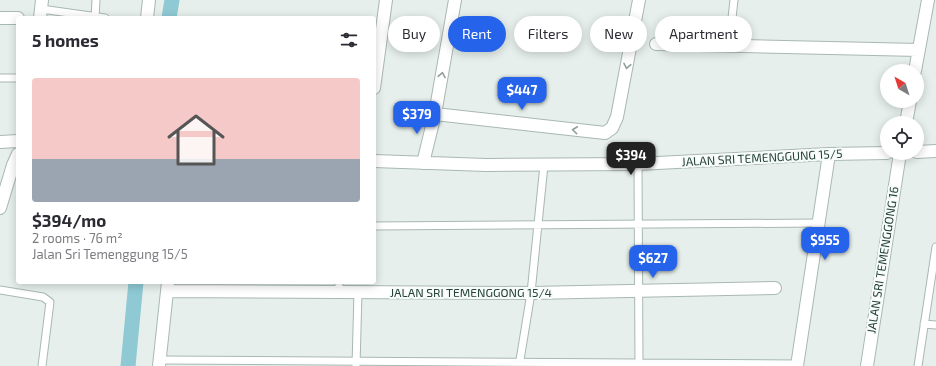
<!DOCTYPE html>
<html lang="en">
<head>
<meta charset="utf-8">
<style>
  :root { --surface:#fff; --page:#f2f2f3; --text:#2b2b33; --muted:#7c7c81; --accent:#2563eb }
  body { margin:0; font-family:"Exo 2",sans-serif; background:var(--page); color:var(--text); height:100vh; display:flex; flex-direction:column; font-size:15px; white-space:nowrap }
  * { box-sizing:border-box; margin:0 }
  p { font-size:13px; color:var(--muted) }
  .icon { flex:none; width:22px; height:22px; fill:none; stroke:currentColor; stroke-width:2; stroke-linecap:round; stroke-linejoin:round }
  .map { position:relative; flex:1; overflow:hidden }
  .panel { position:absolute; left:16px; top:16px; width:360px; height:268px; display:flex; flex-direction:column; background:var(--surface); border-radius:4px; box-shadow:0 2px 10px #0003 }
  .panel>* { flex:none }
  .top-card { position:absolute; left:388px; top:16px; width:380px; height:36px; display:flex; gap:8px }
  .needle { width:26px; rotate:321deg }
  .controls { position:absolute; left:880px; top:64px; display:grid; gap:8px }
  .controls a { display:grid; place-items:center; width:44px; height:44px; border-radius:50%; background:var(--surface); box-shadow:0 2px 10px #0003; font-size:20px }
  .price { position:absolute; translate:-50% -34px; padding:0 9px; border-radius:8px; background:var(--accent); color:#fff; font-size:13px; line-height:26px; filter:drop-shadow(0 1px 2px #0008) }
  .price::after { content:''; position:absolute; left:50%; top:24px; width:12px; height:9px; margin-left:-6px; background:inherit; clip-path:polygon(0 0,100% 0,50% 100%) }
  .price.current { background:#222; color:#fff }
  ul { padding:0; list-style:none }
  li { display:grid; align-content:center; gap:8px; height:212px; padding:0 16px }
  li span { display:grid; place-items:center; height:124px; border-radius:4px; color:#555 }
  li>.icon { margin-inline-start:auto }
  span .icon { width:72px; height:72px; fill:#fffc; stroke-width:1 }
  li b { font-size:17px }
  h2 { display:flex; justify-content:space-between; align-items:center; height:48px; padding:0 16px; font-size:17px }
  .pill { padding:0 14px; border-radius:18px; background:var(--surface); box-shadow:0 2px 10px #0003; font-size:14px; line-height:36px }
  .pill.current { background:var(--accent); color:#fff }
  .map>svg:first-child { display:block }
</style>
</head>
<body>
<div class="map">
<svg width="936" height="366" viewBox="0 0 936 366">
  <rect width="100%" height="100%" fill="#e6efeb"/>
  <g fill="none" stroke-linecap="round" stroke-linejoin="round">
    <path stroke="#8ec9d4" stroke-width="15" d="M 169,18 L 172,0
      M 128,366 L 136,282"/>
    <defs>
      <path id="lane" d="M 41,9 L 105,18
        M 95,18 L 96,0
        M 729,45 L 734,0
        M 0,78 L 18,78
        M 638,164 L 639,366
        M 374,226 L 818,223
        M 339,282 L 339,292
        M 0,290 L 43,297 L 50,302 L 42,366
        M 924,324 L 936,325
        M 160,360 L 797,364
        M 356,366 L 358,292
        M 519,366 L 531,293 L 544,165
        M 918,366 L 936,247"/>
      <path id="street" d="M 0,18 L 18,18
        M 40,18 L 42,0
        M 147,18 L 149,0
        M 656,44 L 919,50
        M 915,71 L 928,0
        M 374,88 L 386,0
        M 435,114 L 605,133 L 612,128 L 617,117 L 639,0
        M 906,123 L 910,101
        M 0,142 L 18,141
        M 917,152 L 936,151
        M 374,161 L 486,165 L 638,164 L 829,154 L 887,153
        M 423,163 L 435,114 L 455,0
        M 0,208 L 13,165 L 18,154
        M 167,291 L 531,293 L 775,288
        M 159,366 L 168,282
        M 797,366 L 829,154
        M 867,366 L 900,153"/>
    </defs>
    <use href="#lane" stroke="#a8b8b2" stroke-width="9"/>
    <use href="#street" stroke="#a8b8b2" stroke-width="14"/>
    <use href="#lane" stroke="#fff" stroke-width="7"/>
    <use href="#street" stroke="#fff" stroke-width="12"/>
  </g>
  <defs><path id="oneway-chevron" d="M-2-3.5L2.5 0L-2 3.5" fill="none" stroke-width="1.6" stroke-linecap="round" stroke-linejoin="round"/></defs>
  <g stroke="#92a09c">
    <use href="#oneway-chevron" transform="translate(627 66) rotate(101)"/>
    <use href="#oneway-chevron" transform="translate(442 75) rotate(-80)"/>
    <use href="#oneway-chevron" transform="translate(575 130) rotate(-174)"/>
  </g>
  <g text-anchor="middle" stroke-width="4" stroke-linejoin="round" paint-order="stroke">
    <g font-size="12" fill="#24423a" stroke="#f7fbf9">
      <text transform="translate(762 158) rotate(-3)" y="4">JALAN SRI TEMENGGUNG 15/5</text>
      <text transform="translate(883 260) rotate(-81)" y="4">JALAN SRI TEMENGGONG 16</text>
      <text x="471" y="297">JALAN SRI TEMENGGONG 15/4</text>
    </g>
  </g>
</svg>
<div class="controls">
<a><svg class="needle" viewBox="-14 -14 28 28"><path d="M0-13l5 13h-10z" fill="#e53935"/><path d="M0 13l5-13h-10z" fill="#7c7c81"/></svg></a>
<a><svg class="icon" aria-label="locate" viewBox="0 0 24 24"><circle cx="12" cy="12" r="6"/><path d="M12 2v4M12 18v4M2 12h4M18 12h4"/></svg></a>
</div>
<b class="price" style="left:522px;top:111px">$447</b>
<b class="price" style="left:417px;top:135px">$379</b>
<b class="price current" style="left:631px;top:176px">$394</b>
<b class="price" style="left:825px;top:261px">$955</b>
<b class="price" style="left:653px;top:279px">$627</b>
<div class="top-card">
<a class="pill">Buy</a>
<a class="pill current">Rent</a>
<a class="pill">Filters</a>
<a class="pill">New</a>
<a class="pill">Apartment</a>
</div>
<section class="panel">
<h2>5 homes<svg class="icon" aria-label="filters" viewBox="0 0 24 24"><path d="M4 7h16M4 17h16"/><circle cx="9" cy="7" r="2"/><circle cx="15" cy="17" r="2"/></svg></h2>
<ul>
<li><span style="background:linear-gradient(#f6c9c9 65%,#9aa5b1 0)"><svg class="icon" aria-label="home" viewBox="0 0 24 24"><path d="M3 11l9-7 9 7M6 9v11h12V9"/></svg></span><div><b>$394/mo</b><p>2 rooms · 76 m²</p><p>Jalan Sri Temenggung 15/5</p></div></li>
</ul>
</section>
</div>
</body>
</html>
